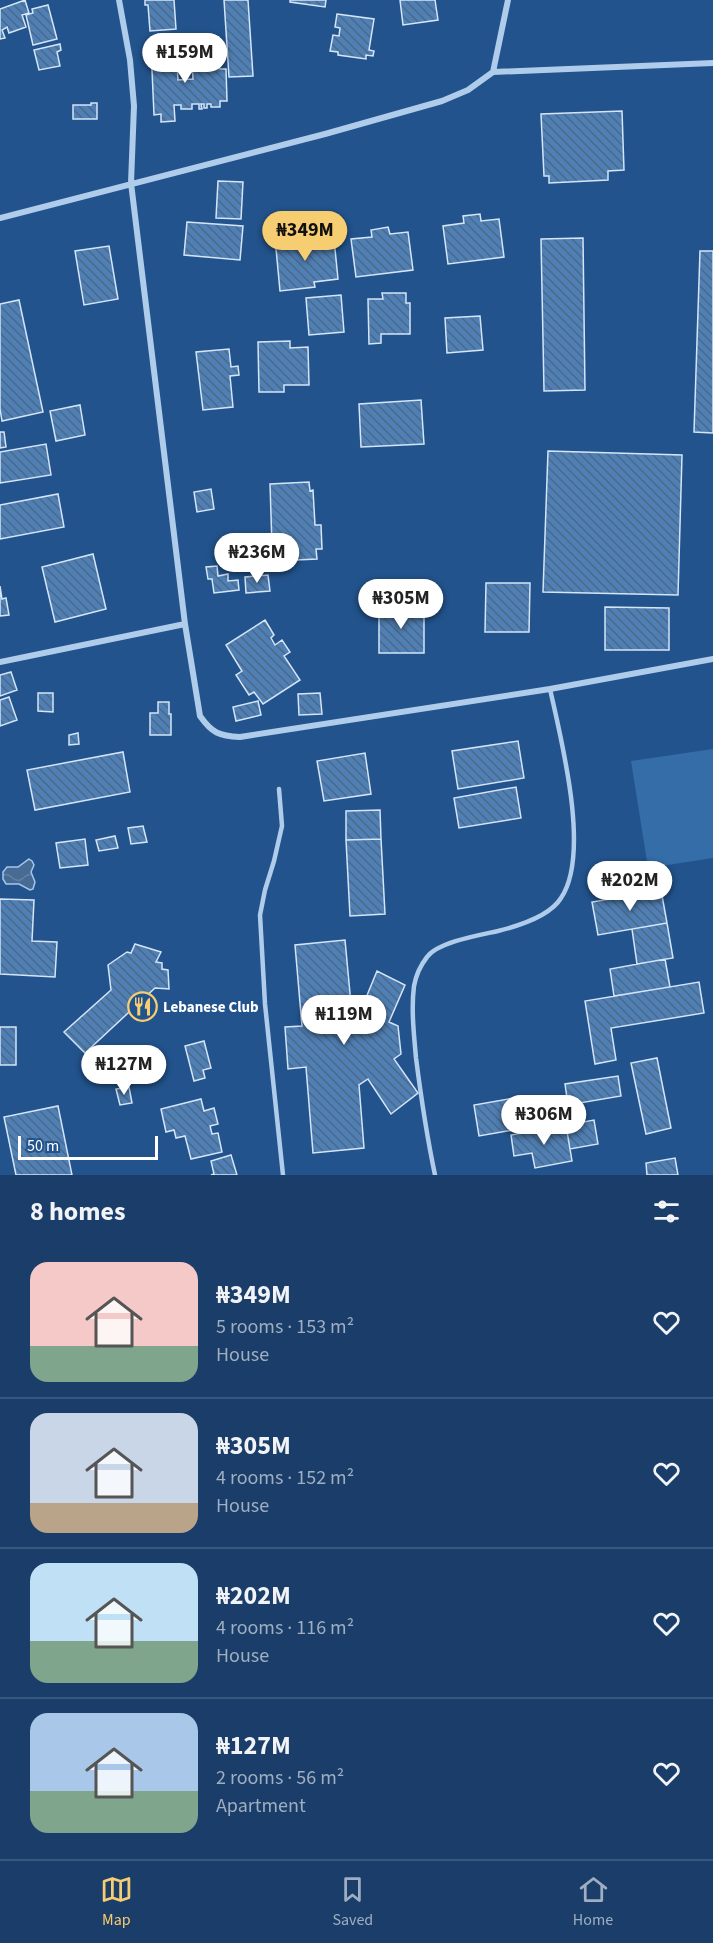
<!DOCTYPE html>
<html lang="en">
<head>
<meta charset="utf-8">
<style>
  :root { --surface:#1a3e69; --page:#23456f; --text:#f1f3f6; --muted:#9faec0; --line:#38577d; --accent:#f7cd71 }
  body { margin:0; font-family:"Source Sans 3",sans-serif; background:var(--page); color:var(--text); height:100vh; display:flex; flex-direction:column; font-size:22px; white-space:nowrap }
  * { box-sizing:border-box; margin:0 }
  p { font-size:20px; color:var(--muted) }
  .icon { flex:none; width:33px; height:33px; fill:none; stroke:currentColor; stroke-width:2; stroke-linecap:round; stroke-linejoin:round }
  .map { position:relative; height:1175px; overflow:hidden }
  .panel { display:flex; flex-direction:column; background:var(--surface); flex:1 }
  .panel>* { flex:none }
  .scale { position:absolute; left:18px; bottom:15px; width:140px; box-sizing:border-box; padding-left:6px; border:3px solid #fff; border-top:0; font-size:16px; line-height:21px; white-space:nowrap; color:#fff; -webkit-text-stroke:4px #22538c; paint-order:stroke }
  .price { position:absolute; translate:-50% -51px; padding:0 14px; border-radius:21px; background:#fff; color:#222; font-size:20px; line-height:39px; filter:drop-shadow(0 2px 3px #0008) }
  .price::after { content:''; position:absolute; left:50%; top:36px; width:18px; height:14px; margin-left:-9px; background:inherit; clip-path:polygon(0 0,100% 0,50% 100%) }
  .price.active { background:var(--accent); color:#111 }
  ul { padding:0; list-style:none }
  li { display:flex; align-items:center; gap:18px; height:150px; padding:0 30px }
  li+li { border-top:2px solid var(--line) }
  li span { display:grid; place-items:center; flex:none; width:168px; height:120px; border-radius:18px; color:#555 }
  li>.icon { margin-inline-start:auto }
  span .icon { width:72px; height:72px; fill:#fffc; stroke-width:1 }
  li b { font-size:26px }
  h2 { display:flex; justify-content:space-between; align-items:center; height:72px; padding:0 30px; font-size:26px }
  .menu { display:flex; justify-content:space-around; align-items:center; height:84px; border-top:2px solid var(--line); background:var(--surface); font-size:16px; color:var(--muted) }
  .menu a { display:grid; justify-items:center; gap:3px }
  .menu .active { color:var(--accent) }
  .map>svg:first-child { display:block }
</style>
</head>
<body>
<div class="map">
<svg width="713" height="1175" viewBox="0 0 713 1175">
  <defs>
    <pattern id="water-waves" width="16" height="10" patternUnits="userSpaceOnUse" patternTransform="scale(1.5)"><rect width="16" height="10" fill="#486b94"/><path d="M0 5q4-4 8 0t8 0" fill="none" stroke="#6381a4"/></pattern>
    <pattern id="building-back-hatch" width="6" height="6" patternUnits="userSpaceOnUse" patternTransform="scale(1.5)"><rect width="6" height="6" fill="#4e7fb5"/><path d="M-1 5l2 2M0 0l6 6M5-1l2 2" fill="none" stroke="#4d6886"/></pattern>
  </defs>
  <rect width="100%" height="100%" fill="#22538c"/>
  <path fill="#356da9" d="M 713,749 L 713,858 L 648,868 L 631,761 Z"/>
  <path fill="url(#water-waves)" stroke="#a3c7ec" stroke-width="1.5" d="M 29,859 L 32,861 L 34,865 L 31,872 L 35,882 L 33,889 L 30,890 L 19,884 L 6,884 L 3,879 L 3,872 L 7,867 L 18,867 Z"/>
  <path fill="url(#building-back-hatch)" stroke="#d4e5f8" stroke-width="1.5" d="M 25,0 L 29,13 L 22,15 L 26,27 L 9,33 L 7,27 L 2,30 L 5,38 L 0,39 L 0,9 Z
    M 145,0 L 174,0 L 176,29 L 150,31 L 148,5 L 145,5 Z
    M 224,0 L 248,0 L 253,76 L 229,77 Z
    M 290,0 L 326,0 L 325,7 L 290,2 Z
    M 400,0 L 435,0 L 438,20 L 403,25 Z
    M 48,5 L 57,39 L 33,45 L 26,15 L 33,13 L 32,9 Z
    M 337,14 L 374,19 L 369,50 L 374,51 L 373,56 L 366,55 L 366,59 L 338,55 L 338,52 L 330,51 L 333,35 L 339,36 L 340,28 L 335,27 Z
    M 60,44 L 61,50 L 57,52 L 60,66 L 39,70 L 34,50 Z
    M 176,47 L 178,80 L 193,79 L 192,59 L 215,58 L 215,63 L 219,63 L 220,69 L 226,69 L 227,101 L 220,101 L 220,107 L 211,107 L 211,104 L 207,104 L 207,108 L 204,108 L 204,104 L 201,104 L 202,109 L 199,109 L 199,104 L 192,104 L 192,109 L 181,109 L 181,105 L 174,105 L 175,121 L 161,122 L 161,114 L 154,115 L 151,48 Z
    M 91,103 L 97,103 L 97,119 L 73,119 L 73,105 L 91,105 Z
    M 622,111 L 624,170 L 608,171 L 608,180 L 549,183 L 549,176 L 544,176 L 541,114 Z
    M 218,181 L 243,182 L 241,219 L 216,218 Z
    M 480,214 L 481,221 L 499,219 L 504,257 L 448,264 L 443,226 L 464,223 L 463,216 Z
    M 187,222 L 243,226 L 240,260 L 184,255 Z
    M 388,227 L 390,234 L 408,232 L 413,270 L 356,277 L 351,239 L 372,237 L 371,230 Z
    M 315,234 L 315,241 L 334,239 L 338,279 L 314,282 L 315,287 L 280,291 L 275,238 Z
    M 583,238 L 585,390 L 544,391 L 541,239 Z
    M 109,246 L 118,299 L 84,305 L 75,251 Z
    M 700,251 L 713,251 L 713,433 L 694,432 Z
    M 382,293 L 406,293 L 406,303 L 410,303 L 410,334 L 381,334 L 381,343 L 369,344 L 368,299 L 383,299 Z
    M 341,295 L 344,332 L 309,335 L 306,298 Z
    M 19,300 L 43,412 L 2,421 L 0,409 L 0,304 Z
    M 480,316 L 483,350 L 447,353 L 445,318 Z
    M 290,341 L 290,348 L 308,347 L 309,385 L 284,385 L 284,392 L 259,392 L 258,342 Z
    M 229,349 L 231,367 L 238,366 L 239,375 L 230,376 L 233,407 L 203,410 L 196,352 Z
    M 421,400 L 424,444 L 361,447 L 359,404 Z
    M 80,405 L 85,435 L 56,441 L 50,411 Z
    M 0,432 L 4,432 L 6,447 L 0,448 Z
    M 46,444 L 51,475 L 0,483 L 0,452 Z
    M 548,451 L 682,455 L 678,595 L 543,592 Z
    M 309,482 L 310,491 L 313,490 L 315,525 L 321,525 L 322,549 L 316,549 L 317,559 L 275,561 L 275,555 L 269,555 L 269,546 L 272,546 L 270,484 Z
    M 211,489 L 214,509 L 197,512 L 194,492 Z
    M 58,494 L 64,527 L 0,539 L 0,505 Z
    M 93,554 L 106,609 L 55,622 L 42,567 Z
    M 217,566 L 218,576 L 228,574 L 228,581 L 238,580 L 239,590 L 214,593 L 212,579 L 208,579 L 206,567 Z
    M 268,575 L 270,591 L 246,593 L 245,577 Z
    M 486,583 L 530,583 L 529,632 L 485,632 Z
    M 0,586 L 2,599 L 6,598 L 9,615 L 0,616 Z
    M 605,607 L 669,608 L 669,650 L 605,650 Z
    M 379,608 L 424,608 L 424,653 L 379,653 Z
    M 265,620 L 274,635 L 271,638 L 275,645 L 282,640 L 290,652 L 284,656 L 300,680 L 263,704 L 254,692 L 249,695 L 236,675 L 242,671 L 226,645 Z
    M 11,672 L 17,690 L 0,696 L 0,675 Z
    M 38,693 L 53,693 L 53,712 L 38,711 Z
    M 320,693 L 322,714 L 299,715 L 298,694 Z
    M 9,697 L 17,720 L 0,726 L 0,700 Z
    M 258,701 L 261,715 L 236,721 L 233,707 Z
    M 158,702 L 169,702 L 169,714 L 171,714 L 171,735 L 150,735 L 150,713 L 158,713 Z
    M 78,733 L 79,744 L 69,745 L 69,735 Z
    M 518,741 L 524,778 L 458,789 L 452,751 Z
    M 123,752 L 130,792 L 35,810 L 27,770 Z
    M 365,753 L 371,794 L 324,801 L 317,761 Z
    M 516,787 L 521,818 L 459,828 L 454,798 Z
    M 380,810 L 381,839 L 346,840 L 346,811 Z
    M 143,826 L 147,842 L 131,844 L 128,828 Z
    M 115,836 L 118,848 L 99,851 L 96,840 Z
    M 85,839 L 88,865 L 60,868 L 56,843 Z
    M 381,839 L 385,914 L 350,916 L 346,840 Z
    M 661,890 L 667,923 L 598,935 L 592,902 Z
    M 0,899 L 34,900 L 32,941 L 57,942 L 55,977 L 0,974 Z
    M 667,923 L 673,958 L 637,964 L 632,929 Z
    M 345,940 L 351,1004 L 361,1010 L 377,971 L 405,985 L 389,1022 L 398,1026 L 401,1054 L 394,1059 L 418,1093 L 391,1114 L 368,1079 L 359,1085 L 364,1148 L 313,1153 L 306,1067 L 288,1069 L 285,1027 L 302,1026 L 295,945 Z
    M 135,944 L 161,952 L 156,962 L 162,963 L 162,969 L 168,970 L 169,989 L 155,988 L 85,1053 L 64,1032 L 111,990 L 108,965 L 127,952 L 131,953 Z
    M 665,959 L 670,987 L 614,996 L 610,969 Z
    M 699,982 L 704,1013 L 611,1028 L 616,1060 L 595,1064 L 585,1001 Z
    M 0,1027 L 16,1027 L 16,1065 L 0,1065 Z
    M 204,1041 L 211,1068 L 203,1070 L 205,1078 L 194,1081 L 185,1046 Z
    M 657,1058 L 671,1128 L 646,1134 L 631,1063 Z
    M 618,1076 L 621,1096 L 568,1105 L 565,1084 Z
    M 129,1087 L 132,1103 L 120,1105 L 116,1089 Z
    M 514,1098 L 519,1129 L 479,1136 L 474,1105 Z
    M 201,1099 L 204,1111 L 214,1108 L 218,1124 L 210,1126 L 212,1134 L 218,1133 L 222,1152 L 191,1159 L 185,1136 L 176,1138 L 174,1130 L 166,1132 L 161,1109 Z
    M 58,1106 L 72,1175 L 16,1175 L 4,1117 Z
    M 594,1120 L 598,1144 L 570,1149 L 566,1125 Z
    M 566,1125 L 572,1161 L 535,1168 L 532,1153 L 514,1156 L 511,1135 Z
    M 231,1155 L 237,1175 L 211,1175 L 214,1174 L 211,1161 Z
    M 675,1158 L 678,1175 L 647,1175 L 646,1163 Z"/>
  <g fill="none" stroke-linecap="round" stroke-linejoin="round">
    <path stroke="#afcceb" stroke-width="4.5" d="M 279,789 L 282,826 L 274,861 L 265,890 L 260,915 L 265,1004 L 283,1175
      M 435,1175 C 427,1137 421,1097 416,1058 C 414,1035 411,1010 414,986 C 416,975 420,966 427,957 C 438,942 480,935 498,931 C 518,926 550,916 561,898 C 591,854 561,739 550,689"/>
    <path stroke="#afcceb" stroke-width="6" d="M 119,0 L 130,60 L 134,106 L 131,183 L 185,624 L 200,716 C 212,733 219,736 240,737 L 550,689 L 713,659
      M 493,72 L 508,0
      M 0,218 L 325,134 L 442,101 L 468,90 L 493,72 L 713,63
      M 0,662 L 185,624"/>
  </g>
  <defs>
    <symbol id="restaurant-ring" viewBox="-11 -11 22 22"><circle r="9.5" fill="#22538c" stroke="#f7cd71" stroke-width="1.5"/><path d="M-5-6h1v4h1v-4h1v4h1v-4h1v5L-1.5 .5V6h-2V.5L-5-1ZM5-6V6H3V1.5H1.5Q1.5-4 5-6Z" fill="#f7cd71"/></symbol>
  </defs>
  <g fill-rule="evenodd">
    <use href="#restaurant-ring" x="126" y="990" width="33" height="33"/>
  </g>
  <g text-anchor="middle" stroke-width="4.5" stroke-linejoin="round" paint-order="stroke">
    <g font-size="15" font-weight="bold" fill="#fff" stroke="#22538c" text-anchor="start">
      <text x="163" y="1012">Lebanese Club</text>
    </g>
  </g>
</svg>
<div class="scale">50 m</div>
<b class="price" style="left:185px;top:84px">₦159M</b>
<b class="price active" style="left:305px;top:262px">₦349M</b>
<b class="price" style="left:257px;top:584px">₦236M</b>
<b class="price" style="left:401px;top:630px">₦305M</b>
<b class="price" style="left:630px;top:912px">₦202M</b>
<b class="price" style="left:344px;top:1046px">₦119M</b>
<b class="price" style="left:124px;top:1096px">₦127M</b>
<b class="price" style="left:544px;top:1146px">₦306M</b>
</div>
<section class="panel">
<h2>8 homes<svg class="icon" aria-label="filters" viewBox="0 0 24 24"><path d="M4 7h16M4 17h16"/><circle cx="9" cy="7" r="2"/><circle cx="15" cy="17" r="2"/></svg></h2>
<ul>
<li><span style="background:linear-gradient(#f6c9c9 70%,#7fa58c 0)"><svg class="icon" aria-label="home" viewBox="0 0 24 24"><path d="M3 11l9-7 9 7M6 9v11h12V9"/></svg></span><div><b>₦349M</b><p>5 rooms · 153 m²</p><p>House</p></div><svg class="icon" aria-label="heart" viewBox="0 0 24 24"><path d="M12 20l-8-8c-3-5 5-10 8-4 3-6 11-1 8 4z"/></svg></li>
<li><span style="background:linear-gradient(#c9d6e8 75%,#b9a48a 0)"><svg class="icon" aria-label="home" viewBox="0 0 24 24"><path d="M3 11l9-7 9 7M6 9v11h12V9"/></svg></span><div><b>₦305M</b><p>4 rooms · 152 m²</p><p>House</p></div><svg class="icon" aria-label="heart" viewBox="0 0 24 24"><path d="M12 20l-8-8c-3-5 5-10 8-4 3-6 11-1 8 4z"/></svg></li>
<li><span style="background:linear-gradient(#bfe0f5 65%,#7fa58c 0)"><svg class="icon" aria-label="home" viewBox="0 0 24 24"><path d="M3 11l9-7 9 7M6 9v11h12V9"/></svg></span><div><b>₦202M</b><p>4 rooms · 116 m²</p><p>House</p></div><svg class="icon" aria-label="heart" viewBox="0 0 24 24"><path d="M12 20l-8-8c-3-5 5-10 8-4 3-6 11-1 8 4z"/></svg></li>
<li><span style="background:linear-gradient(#a9c7e8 65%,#7fa58c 0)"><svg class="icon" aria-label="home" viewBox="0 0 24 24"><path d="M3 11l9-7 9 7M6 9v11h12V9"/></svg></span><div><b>₦127M</b><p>2 rooms · 56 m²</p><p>Apartment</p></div><svg class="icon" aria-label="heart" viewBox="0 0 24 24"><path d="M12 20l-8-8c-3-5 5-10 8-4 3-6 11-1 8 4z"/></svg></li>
</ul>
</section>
<nav class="menu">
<a class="active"><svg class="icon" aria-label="map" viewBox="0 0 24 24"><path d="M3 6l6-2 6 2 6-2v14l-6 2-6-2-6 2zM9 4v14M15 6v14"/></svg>Map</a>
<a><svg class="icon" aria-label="saved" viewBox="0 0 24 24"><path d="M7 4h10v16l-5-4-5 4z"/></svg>Saved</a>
<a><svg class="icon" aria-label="home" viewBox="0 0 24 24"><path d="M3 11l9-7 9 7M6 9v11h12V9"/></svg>Home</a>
</nav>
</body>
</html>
